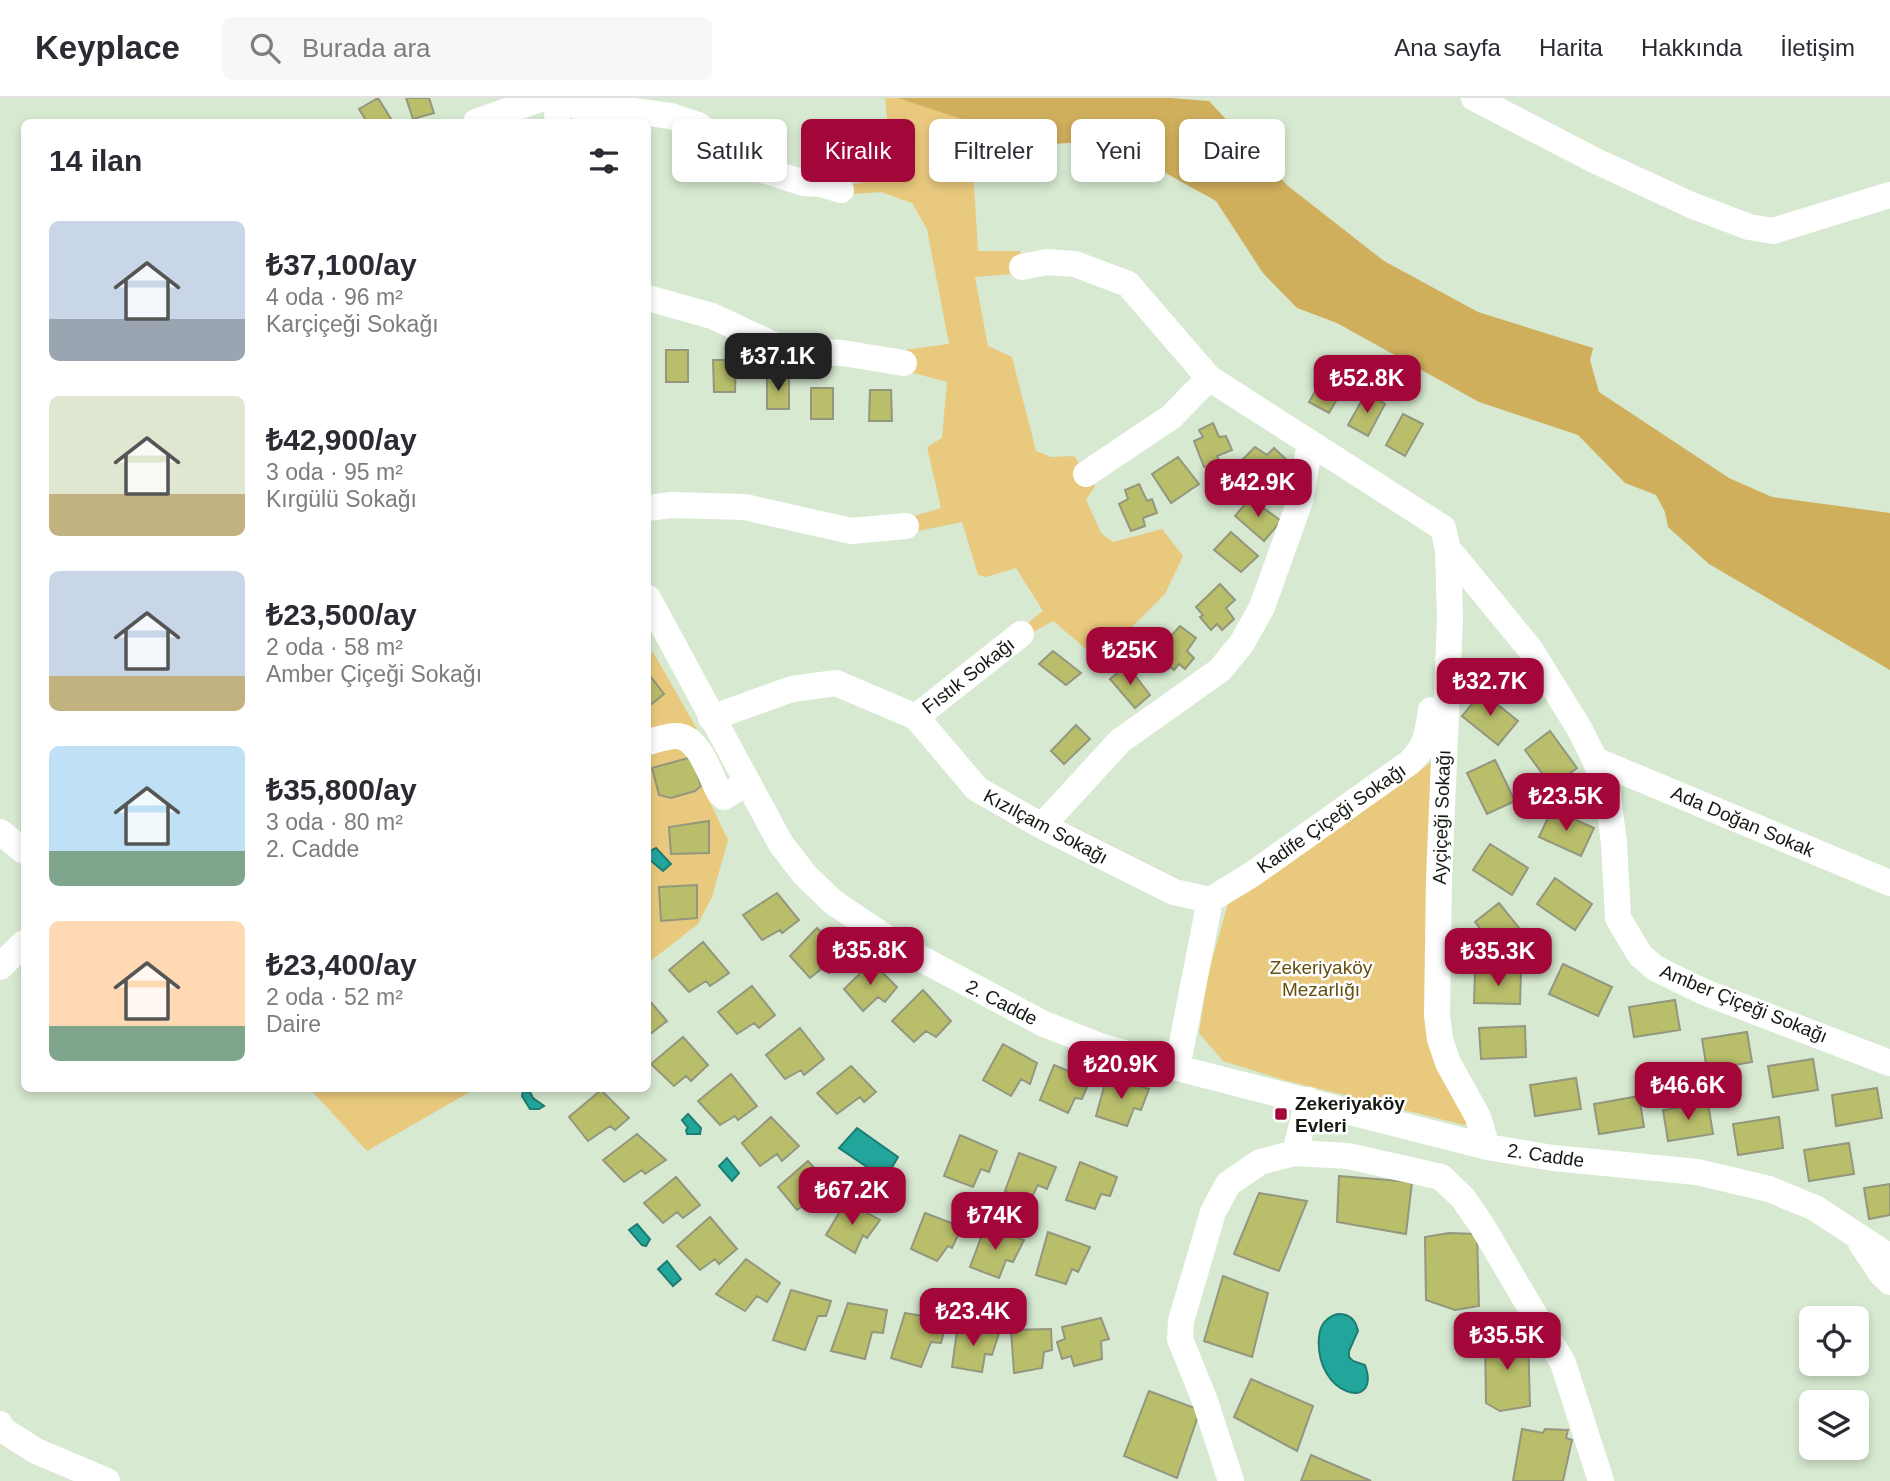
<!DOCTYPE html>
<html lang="tr">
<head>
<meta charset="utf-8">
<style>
  :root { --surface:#fff; --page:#f7f7f7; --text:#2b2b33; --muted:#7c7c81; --line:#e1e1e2; --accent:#a3073a }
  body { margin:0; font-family:Arial,sans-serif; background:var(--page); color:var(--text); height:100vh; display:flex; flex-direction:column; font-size:26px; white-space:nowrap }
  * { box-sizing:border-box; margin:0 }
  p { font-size:23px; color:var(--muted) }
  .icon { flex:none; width:38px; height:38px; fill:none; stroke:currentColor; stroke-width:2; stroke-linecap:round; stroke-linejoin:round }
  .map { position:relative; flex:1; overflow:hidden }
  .panel { position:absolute; left:21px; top:21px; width:630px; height:973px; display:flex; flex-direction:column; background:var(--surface); border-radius:10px; box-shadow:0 4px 10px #0003 }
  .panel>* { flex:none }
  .hud { position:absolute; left:672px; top:21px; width:665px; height:63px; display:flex; gap:14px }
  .tools { position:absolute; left:1799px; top:1208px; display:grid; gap:14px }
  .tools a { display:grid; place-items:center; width:70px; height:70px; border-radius:10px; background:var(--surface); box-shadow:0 4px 10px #0003; font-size:35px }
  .price { position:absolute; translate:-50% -60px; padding:0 16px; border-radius:14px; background:var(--accent); color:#fff; font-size:23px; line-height:46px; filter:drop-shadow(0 2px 4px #0008) }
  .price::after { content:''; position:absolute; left:50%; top:42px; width:21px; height:16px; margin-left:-10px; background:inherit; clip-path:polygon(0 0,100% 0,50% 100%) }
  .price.active { background:#222; color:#fff }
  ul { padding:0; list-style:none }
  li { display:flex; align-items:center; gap:21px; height:175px; padding:0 28px }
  li span { display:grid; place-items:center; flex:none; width:196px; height:140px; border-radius:10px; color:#555 }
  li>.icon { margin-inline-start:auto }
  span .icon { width:84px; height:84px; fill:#fffc; stroke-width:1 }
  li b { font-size:30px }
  h2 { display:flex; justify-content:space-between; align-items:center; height:84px; padding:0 28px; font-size:30px }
  .tag { padding:0 24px; border-radius:10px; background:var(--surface); box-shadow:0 4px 10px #0003; font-size:24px; line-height:63px }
  .tag.active { background:var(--accent); color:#fff }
  header { display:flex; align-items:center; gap:42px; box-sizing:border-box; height:98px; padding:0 35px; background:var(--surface); border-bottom:2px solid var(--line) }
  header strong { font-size:33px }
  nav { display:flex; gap:38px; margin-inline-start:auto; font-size:24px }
  .search { width:490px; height:63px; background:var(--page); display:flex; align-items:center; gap:18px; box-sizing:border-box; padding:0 24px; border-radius:10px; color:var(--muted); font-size:26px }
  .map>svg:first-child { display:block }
</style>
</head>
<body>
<header>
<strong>Keyplace</strong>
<div class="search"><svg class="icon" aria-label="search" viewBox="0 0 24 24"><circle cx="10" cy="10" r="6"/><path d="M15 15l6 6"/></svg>Burada ara</div>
<nav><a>Ana sayfa</a><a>Harita</a><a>Hakkında</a><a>İletişim</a></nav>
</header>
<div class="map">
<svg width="1890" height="1383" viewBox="0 0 1890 1383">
  <rect width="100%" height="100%" fill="#d7e9d1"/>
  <path fill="#e9c97d" d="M 885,0 L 898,0 L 970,23 L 978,153 L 1020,153 L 1023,175 L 975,179 L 988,248 L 1012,259 L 1036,353 L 1051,359 L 1074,358 L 1095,388 L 1086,402 L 1101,435 L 1113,444 L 1162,431 L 1183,458 L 1165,496 L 1123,538 L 1092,556 L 1053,523 L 1023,540 L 1019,532 L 1043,513 L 1016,470 L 986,479 L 978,477 L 962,424 L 908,435 L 904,421 L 941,410 L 927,349 L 942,340 L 947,284 L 906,273 L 904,252 L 949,246 L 927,131 L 912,105 L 881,94 L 840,97 L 841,88 L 893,79 Z
    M 653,554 L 697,631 L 677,630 L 648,635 L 648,557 Z
    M 674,648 L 693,653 L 709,702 L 728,742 L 712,799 L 698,826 L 648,865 L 648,655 Z
    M 1436,661 L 1429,938 L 1474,1022 L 1464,1027 L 1284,982 L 1223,963 L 1199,935 L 1208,876 L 1229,802 Z
    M 310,991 L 475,991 L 367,1053 Z"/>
  <path fill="#cfae5c" d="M 898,0 L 1170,0 L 1209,3 L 1288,88 L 1384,163 L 1478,214 L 1593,250 L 1590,262 L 1599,294 L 1729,380 L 1772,399 L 1890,415 L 1890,572 L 1709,466 L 1668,429 L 1665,414 L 1656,397 L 1625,385 L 1578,337 L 1479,304 L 1337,225 L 1297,210 L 1263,175 L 1216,103 L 1106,42 L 1041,47 Z"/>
  <path fill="#22a69c" stroke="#1e7c73" stroke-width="2" d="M 656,750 L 671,766 L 663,773 L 649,761 L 650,753 Z
    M 523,993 L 530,994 L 533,1000 L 544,1008 L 539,1011 L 530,1011 L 522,998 Z
    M 688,1016 L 701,1030 L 700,1036 L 687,1036 L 686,1032 L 688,1030 L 682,1022 Z
    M 857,1030 L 898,1059 L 885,1081 L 839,1050 Z
    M 727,1060 L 739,1075 L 732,1083 L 719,1068 Z
    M 637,1126 L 650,1141 L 646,1148 L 642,1147 L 629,1132 Z
    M 667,1163 L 681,1181 L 673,1188 L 658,1171 Z
    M 1338,1216 C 1350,1216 1355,1221 1358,1233 L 1349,1253 L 1349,1259 L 1353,1263 L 1365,1267 C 1382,1315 1314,1298 1319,1239 C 1320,1227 1326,1219 1338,1216 Z"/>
  <path fill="#b8be6a" stroke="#94977d" stroke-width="2" d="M 378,0 L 393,24 L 367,24 L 359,11 Z
    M 406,0 L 429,0 L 434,15 L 413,21 Z
    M 666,252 L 688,252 L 688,284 L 666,284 Z
    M 713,262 L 736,262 L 735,294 L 714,294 Z
    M 1327,272 L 1347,284 L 1329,315 L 1309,304 Z
    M 767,279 L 789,279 L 789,311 L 767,311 Z
    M 811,290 L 833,290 L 833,321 L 811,321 Z
    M 870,292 L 891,292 L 892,323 L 869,323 Z
    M 1366,295 L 1385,306 L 1368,338 L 1348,327 Z
    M 1403,316 L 1423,326 L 1405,358 L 1386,347 Z
    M 1213,325 L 1219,339 L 1226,338 L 1232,352 L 1217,358 L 1220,364 L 1204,369 L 1194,343 L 1203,339 L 1199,332 Z
    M 1255,349 L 1267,357 L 1274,350 L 1290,365 L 1270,389 L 1242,362 Z
    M 1178,359 L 1199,386 L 1171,405 L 1152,376 Z
    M 1139,386 L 1147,403 L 1152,401 L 1157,415 L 1143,420 L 1145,428 L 1131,433 L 1119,406 L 1128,401 L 1125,392 Z
    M 1250,400 L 1281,423 L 1264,443 L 1235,418 Z
    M 1231,434 L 1258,458 L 1241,474 L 1214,452 Z
    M 1220,486 L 1235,502 L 1226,510 L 1234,521 L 1222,532 L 1217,526 L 1211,532 L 1200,519 L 1203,517 L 1196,509 Z
    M 1180,528 L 1196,540 L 1187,553 L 1194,560 L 1185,571 L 1179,566 L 1174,572 L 1161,561 L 1165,557 L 1159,551 Z
    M 1053,553 L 1081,575 L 1066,587 L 1039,566 Z
    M 1127,567 L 1150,597 L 1135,610 L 1110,581 Z
    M 648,575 L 664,596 L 648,609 Z
    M 1482,594 L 1518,623 L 1498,647 L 1462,618 Z
    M 1076,627 L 1090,641 L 1064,666 L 1051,653 Z
    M 1550,633 L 1577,670 L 1552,689 L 1525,652 Z
    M 692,659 L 701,688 L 695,693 L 671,700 L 659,697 L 652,670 Z
    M 1495,662 L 1515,703 L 1487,716 L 1467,675 Z
    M 1552,711 L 1594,730 L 1581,758 L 1539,739 Z
    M 709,723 L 709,755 L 671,756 L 669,729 Z
    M 1490,746 L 1528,770 L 1512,797 L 1473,772 Z
    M 1555,780 L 1592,806 L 1575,832 L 1537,806 Z
    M 697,787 L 697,820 L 661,823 L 659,789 Z
    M 777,795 L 799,822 L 782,835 L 780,832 L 762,842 L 743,817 Z
    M 1499,805 L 1528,841 L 1503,860 L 1475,824 Z
    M 817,830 L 846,859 L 829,875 L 824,869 L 810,880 L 790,858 Z
    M 703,844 L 729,875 L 710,888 L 706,883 L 689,894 L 669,872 Z
    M 872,864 L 897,889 L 885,904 L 878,899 L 863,913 L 844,891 Z
    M 1563,866 L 1612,889 L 1598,918 L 1549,896 Z
    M 1475,874 L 1521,875 L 1520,906 L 1474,905 Z
    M 752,888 L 775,917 L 759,930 L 754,925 L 737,936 L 718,914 Z
    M 923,892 L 951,923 L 936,939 L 926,933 L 914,944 L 892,923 Z
    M 648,901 L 667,923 L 649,937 L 648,935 Z
    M 1675,902 L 1680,932 L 1634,939 L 1629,909 Z
    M 1525,928 L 1526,959 L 1481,961 L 1479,930 Z
    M 800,930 L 824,961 L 804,977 L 801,972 L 785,981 L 766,957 Z
    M 1747,934 L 1752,964 L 1707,972 L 1702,941 Z
    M 683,939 L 708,967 L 691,983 L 686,978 L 674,988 L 651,966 Z
    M 1003,946 L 1037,965 L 1030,986 L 1021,981 L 1011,998 L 983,982 Z
    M 1813,961 L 1818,992 L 1773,999 L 1768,968 Z
    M 1054,967 L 1090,982 L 1082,1001 L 1075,1000 L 1068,1015 L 1040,1002 Z
    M 851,968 L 876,994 L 864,1004 L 860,999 L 837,1016 L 817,995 Z
    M 731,976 L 757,1008 L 738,1022 L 735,1018 L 720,1027 L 698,1003 Z
    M 1107,978 L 1149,991 L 1141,1012 L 1134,1010 L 1127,1028 L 1096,1018 Z
    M 1576,980 L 1581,1011 L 1535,1018 L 1530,987 Z
    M 1877,990 L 1882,1020 L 1836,1028 L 1832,997 Z
    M 601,992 L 629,1020 L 615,1032 L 610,1028 L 588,1043 L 569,1019 Z
    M 1639,998 L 1644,1029 L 1599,1036 L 1594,1006 Z
    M 1708,1005 L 1713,1036 L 1668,1043 L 1663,1012 Z
    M 771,1019 L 799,1048 L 782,1063 L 777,1056 L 760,1068 L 742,1045 Z
    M 1779,1019 L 1783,1050 L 1738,1057 L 1733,1026 Z
    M 637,1036 L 666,1062 L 645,1076 L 642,1072 L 624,1084 L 603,1062 Z
    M 960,1037 L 997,1053 L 989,1074 L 981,1071 L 973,1089 L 944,1078 Z
    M 1849,1045 L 1854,1076 L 1809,1083 L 1804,1052 Z
    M 1019,1055 L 1056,1069 L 1047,1091 L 1038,1087 L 1028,1106 L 1005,1093 Z
    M 808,1063 L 834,1092 L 820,1106 L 814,1100 L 797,1112 L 778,1089 Z
    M 1080,1064 L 1117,1079 L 1110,1098 L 1101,1096 L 1095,1111 L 1066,1102 Z
    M 1339,1078 L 1412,1084 L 1406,1136 L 1337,1124 Z
    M 676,1079 L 700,1107 L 683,1120 L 677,1114 L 663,1125 L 644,1105 Z
    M 1890,1086 L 1890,1117 L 1869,1121 L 1864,1090 Z
    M 1259,1095 L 1307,1103 L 1279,1173 L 1234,1156 Z
    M 846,1103 L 880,1122 L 867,1140 L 863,1137 L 855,1155 L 826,1137 Z
    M 925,1115 L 962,1129 L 952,1150 L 948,1148 L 937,1163 L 911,1151 Z
    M 710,1119 L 737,1151 L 719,1166 L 715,1161 L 700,1172 L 677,1148 Z
    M 985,1129 L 1024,1142 L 1013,1164 L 1006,1162 L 999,1180 L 970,1169 Z
    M 1048,1134 L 1090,1149 L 1078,1174 L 1072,1171 L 1066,1186 L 1036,1177 Z
    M 1449,1135 L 1477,1136 L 1479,1208 L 1455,1212 L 1426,1202 L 1425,1139 Z
    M 746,1161 L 780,1185 L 767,1204 L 757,1198 L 745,1213 L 716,1196 Z
    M 1223,1178 L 1268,1195 L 1252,1259 L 1204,1243 Z
    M 791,1192 L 831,1203 L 826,1218 L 818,1218 L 805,1252 L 773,1242 Z
    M 848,1205 L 887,1212 L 883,1235 L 872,1234 L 865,1261 L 831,1253 Z
    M 905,1215 L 947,1222 L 941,1245 L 931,1244 L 921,1269 L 891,1260 Z
    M 1101,1220 L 1109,1241 L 1101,1243 L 1102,1261 L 1074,1268 L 1071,1258 L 1062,1261 L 1057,1244 L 1065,1241 L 1062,1229 Z
    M 958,1226 L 999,1235 L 992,1257 L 985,1256 L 982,1274 L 952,1269 Z
    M 1051,1231 L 1052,1252 L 1044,1254 L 1042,1270 L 1014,1275 L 1011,1232 Z
    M 1528,1236 L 1530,1308 L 1500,1313 L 1486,1305 L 1485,1238 Z
    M 1251,1281 L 1313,1308 L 1297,1353 L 1234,1319 Z
    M 1149,1293 L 1200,1312 L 1177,1380 L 1124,1358 Z
    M 1522,1331 L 1543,1335 L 1545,1331 L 1568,1332 L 1566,1340 L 1572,1342 L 1563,1383 L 1513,1383 Z
    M 1311,1357 L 1371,1383 L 1301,1383 Z"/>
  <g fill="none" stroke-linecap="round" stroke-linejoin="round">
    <path stroke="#fff" stroke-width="26" d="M 566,0 L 582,11 L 626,12 L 671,18 L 698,27 L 739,58 L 763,72 L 804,85 L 821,86 L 841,92
      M 1474,0 L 1596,63 L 1691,107 L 1749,129 L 1773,133 L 1890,97
      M 476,24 L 543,0
      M 557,24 L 558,0
      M 1022,169 L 1047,164 L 1075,166 L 1128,186 L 1209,280 L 1443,430 L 1448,451 L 1450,521 L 1439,780 L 1437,918 L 1440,941 L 1448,965 L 1478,1019 L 1487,1049
      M 648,200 L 712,218 L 785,252 L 842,255 L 904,265
      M 1086,376 L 1171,319 L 1209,280
      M 648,410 L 671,407 L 745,409 L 851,433 L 906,428
      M 1448,451 L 1530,551 L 1579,630 L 1595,662 L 1608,698 L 1614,745 L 1618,820 L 1640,857 L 1655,870 L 1704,894 L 1890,965
      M 648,500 L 781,746 L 805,777 L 833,804 L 903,851 L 1044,926 L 1100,948 L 1177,970 L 1487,1049 L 1553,1060 L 1697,1074 L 1769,1091 L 1815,1110 L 1890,1159
      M 916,619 L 1021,536
      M 711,620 L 792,591 L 836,585 L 916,619 L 977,691 L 1042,728 L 1174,794 L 1210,802
      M 648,644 C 656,642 667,638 676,638 C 699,638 710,677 719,694 L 724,699 L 747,685
      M 1595,662 L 1890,785
      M 1042,728 L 1120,643 L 1220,572 L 1242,545 L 1262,509 L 1300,403 L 1310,345
      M 0,734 L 24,753
      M 0,869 L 24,845
      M 1177,970 L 1210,802 L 1251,777 L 1409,665 C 1426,650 1428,634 1431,612
      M 1295,1055 L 1308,1002
      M 1861,1145 L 1881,1175 L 1890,1184
      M 0,1326 L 3,1332 L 36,1353 L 107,1383
      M 1231,1383 L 1205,1303 L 1180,1241 L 1181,1223 L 1213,1114 L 1228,1086 L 1260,1064 L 1295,1055 L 1348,1058 L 1441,1079 L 1463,1100 L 1481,1126 L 1563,1265 L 1601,1383"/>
  </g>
  <rect fill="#a3073a" stroke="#fff" stroke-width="2.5" x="1274" y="1009" width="14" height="14" rx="3.5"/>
  <g text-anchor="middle" stroke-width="5" stroke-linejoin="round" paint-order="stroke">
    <g font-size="19" fill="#151b12" stroke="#fff">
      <text transform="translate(968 577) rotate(-38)" y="7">Fıstık Sokağı</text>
      <text transform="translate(1441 719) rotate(-88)" y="7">Ayçiçeği Sokağı</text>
      <text transform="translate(1331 720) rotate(-35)" y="7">Kadife Çiçeği Sokağı</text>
      <text transform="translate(1743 723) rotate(23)" y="7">Ada Doğan Sokak</text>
      <text transform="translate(1046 728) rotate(28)" y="7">Kızılçam Sokağı</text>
      <text transform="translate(1002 904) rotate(27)" y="7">2. Cadde</text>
      <text transform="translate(1744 905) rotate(22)" y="7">Amber Çiçeği Sokağı</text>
      <text transform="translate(1546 1057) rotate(8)" y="7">2. Cadde</text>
    </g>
    <g font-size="19" fill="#654e0e" stroke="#fff">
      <text x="1321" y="876">Zekeriyaköy<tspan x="1321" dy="22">Mezarlığı</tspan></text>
    </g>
    <g font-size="19" font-weight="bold" fill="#151b12" stroke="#fff" text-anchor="start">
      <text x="1295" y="1012">Zekeriyaköy<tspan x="1295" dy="22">Evleri</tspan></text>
    </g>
  </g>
</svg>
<div class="tools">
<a><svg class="icon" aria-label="locate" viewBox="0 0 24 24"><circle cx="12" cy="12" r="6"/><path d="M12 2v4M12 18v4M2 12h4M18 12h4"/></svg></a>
<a><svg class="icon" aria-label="layers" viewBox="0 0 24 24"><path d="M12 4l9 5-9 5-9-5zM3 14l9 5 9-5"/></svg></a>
</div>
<b class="price active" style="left:778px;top:295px">₺37.1K</b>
<b class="price" style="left:1367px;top:317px">₺52.8K</b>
<b class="price" style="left:1258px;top:421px">₺42.9K</b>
<b class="price" style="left:1130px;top:589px">₺25K</b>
<b class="price" style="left:1490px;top:620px">₺32.7K</b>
<b class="price" style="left:1566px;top:735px">₺23.5K</b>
<b class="price" style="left:870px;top:889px">₺35.8K</b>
<b class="price" style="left:1498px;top:890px">₺35.3K</b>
<b class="price" style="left:1121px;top:1003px">₺20.9K</b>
<b class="price" style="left:1688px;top:1024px">₺46.6K</b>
<b class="price" style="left:852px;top:1129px">₺67.2K</b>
<b class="price" style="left:995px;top:1154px">₺74K</b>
<b class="price" style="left:973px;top:1250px">₺23.4K</b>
<b class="price" style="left:1507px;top:1274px">₺35.5K</b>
<div class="hud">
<a class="tag">Satılık</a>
<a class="tag active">Kiralık</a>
<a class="tag">Filtreler</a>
<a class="tag">Yeni</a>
<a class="tag">Daire</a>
</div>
<section class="panel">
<h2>14 ilan<svg class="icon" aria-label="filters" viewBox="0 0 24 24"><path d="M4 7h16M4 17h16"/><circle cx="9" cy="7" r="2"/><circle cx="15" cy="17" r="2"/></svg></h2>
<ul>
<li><span style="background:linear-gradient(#c9d6e8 70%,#9aa5b1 0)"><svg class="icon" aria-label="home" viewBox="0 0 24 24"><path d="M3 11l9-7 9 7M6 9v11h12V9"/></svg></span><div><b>₺37,100/ay</b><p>4 oda · 96 m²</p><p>Karçiçeği Sokağı</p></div></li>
<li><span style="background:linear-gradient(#dfe7d0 70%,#c2b280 0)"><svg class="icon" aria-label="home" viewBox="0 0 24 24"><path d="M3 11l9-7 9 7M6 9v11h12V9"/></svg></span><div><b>₺42,900/ay</b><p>3 oda · 95 m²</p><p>Kırgülü Sokağı</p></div></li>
<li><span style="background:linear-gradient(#c9d6e8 75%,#c2b280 0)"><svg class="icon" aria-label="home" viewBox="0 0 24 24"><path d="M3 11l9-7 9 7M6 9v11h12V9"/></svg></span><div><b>₺23,500/ay</b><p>2 oda · 58 m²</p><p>Amber Çiçeği Sokağı</p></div></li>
<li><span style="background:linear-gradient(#bfe0f5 75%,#7fa58c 0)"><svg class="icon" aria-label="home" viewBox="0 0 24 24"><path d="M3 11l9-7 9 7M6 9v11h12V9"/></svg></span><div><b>₺35,800/ay</b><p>3 oda · 80 m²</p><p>2. Cadde</p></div></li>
<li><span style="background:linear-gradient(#ffd9b3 75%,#7fa58c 0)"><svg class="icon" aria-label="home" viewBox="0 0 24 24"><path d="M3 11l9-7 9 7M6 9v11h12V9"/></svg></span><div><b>₺23,400/ay</b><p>2 oda · 52 m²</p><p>Daire</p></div></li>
</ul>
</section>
</div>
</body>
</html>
